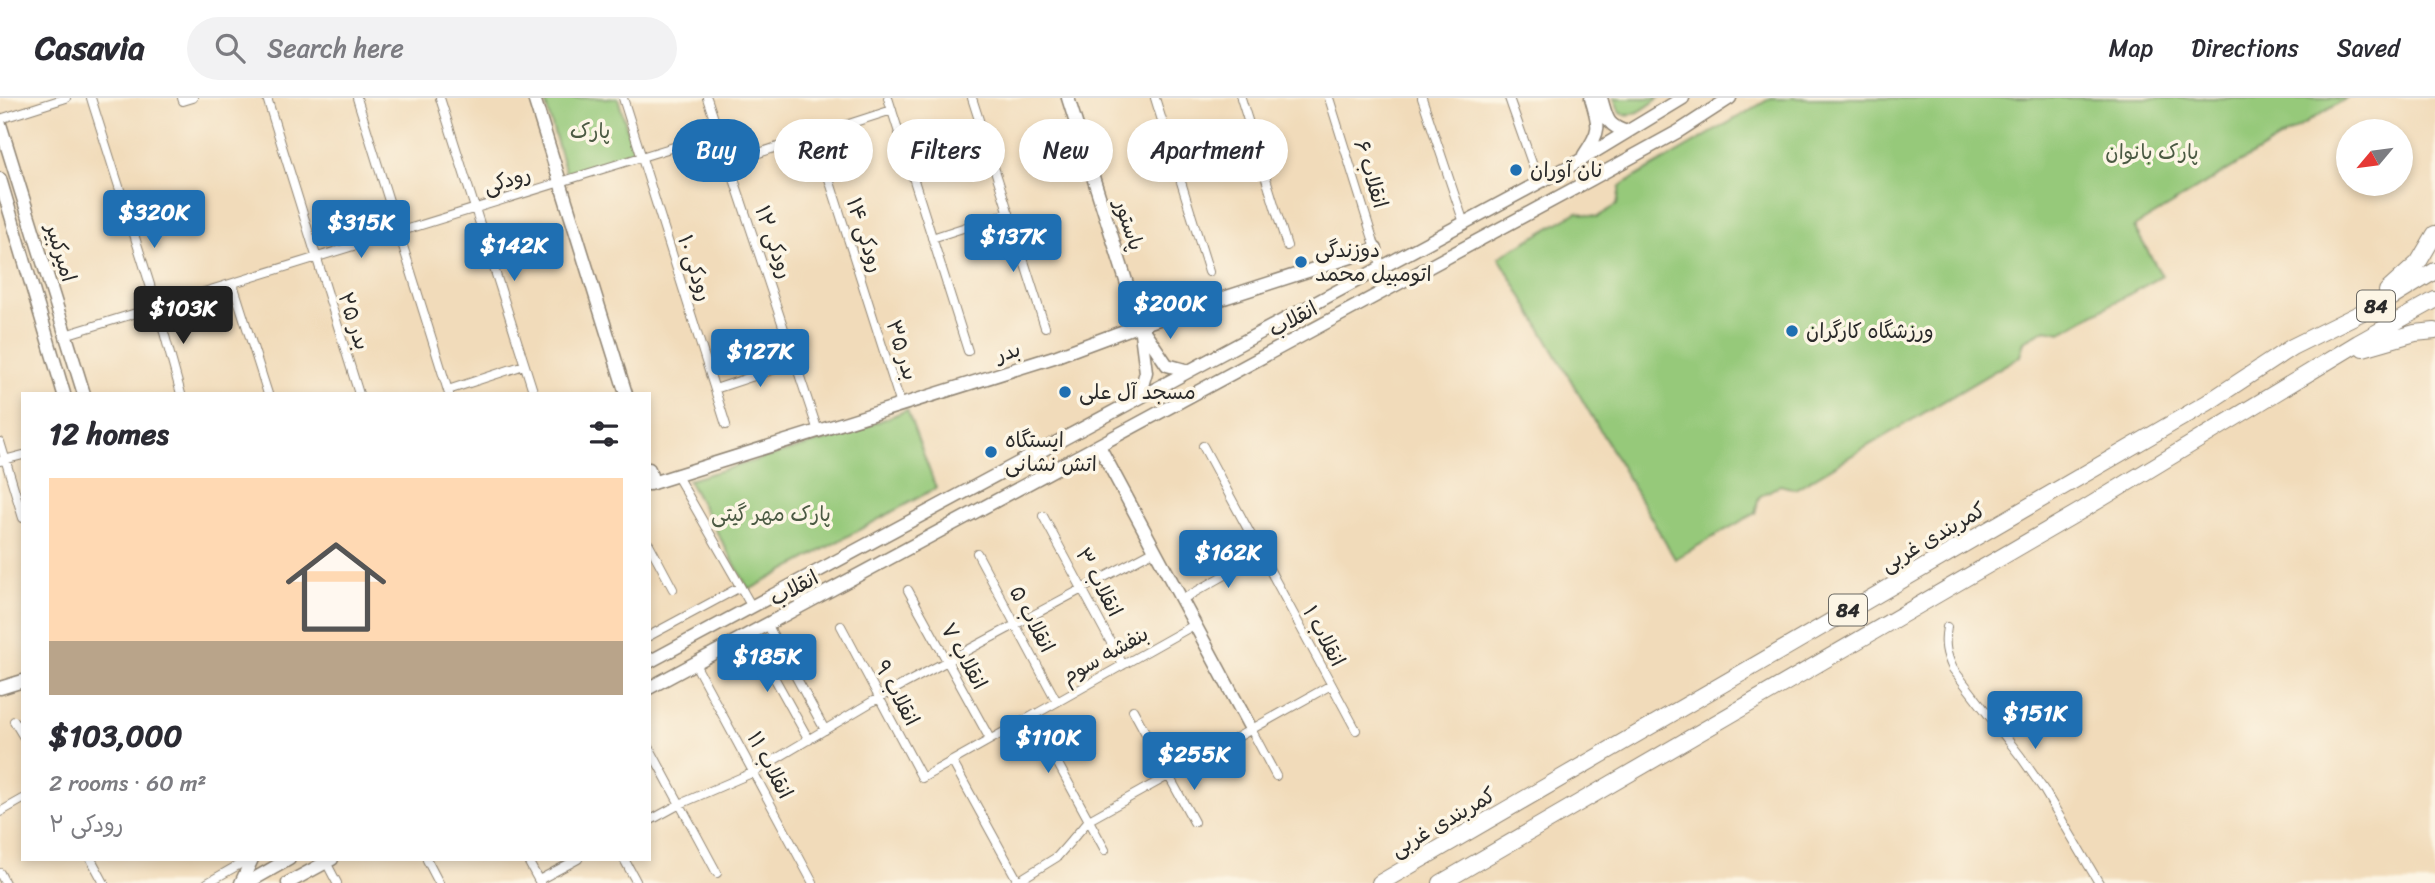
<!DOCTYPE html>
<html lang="en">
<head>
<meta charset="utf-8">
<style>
  :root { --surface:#fff; --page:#f2f2f3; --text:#2b2b33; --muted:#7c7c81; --line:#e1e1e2; --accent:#1f6fb2 }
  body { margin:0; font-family:Sriracha,"Playpen Sans Arabic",sans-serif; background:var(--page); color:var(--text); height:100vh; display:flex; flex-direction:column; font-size:26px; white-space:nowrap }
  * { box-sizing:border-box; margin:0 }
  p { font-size:23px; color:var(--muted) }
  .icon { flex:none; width:38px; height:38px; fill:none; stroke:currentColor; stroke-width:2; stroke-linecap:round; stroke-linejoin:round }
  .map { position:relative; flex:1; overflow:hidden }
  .details { position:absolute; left:21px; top:294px; width:630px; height:469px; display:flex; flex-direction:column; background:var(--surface); border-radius:0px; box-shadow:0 4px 10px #0003 }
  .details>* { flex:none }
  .banner { position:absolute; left:672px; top:21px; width:665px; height:63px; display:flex; gap:14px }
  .needle { width:46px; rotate:241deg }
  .tools { position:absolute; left:2336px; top:21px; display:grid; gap:14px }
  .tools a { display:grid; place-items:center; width:77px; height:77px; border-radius:50%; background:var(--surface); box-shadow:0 4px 10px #0003; font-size:35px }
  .price { position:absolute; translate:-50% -60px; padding:0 16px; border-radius:7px; background:var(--accent); color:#fff; font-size:23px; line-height:46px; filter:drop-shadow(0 2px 4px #0008) }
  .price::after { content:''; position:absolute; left:50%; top:42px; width:21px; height:16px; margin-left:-10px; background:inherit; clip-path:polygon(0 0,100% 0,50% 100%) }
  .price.active { background:#222; color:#fff }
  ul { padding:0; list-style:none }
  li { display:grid; align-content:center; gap:14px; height:371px; padding:0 28px }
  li+li { border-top:2px solid var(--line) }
  li span { display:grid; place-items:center; height:217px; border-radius:0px; color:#555 }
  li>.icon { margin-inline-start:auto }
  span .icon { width:126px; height:126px; fill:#fffc; stroke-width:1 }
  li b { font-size:30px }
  h2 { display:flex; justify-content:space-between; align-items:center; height:84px; padding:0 28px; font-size:30px }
  .chip { padding:0 24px; border-radius:32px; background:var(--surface); box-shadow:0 4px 10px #0003; font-size:24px; line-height:63px }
  .chip.active { background:var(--accent); color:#fff }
  header { display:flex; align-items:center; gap:42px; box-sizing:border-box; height:98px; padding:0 35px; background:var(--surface); border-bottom:2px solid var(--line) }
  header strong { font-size:33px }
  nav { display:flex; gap:38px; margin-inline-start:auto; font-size:24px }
  .search { width:490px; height:63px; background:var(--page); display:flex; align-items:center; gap:18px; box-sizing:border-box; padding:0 24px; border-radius:38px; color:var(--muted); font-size:26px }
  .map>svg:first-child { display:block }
</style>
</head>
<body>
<header>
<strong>Casavia</strong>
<div class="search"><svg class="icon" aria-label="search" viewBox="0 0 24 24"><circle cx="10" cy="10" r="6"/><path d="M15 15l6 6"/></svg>Search here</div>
<nav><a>Map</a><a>Directions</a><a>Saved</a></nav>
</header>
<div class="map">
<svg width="2435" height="785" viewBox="0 0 2435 785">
  <rect width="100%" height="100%" fill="#fcf5e5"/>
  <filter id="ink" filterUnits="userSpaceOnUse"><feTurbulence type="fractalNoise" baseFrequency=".0143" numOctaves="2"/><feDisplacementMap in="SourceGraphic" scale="14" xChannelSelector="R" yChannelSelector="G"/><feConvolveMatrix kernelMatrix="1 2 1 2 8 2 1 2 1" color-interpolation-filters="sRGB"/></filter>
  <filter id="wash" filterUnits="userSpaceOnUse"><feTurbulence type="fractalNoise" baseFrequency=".00686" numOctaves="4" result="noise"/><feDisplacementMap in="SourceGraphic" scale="28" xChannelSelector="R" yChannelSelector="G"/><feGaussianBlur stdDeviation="1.57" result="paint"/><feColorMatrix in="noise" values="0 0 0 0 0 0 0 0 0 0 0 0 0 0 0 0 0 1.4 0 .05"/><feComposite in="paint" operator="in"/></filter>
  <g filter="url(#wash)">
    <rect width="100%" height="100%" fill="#f1dbba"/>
    <path fill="#96c97a" stroke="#607a52" stroke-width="2" d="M 544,0 L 618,0 L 634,55 L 566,75 Z
      M 1614,0 L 1659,0 C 1647,8 1635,21 1620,15 Z
      M 1771,0 L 2347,0 L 2134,129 L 2162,178 L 2061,234 L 2046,231 L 2024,243 L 2020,258 L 1795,391 L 1780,387 L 1759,399 L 1755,415 L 1675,461 L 1499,159 L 1577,114 L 1597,119 L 1617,107 L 1620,88 Z
      M 907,312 L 936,390 L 749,492 L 688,382 L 850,335 Z"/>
  </g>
  <g filter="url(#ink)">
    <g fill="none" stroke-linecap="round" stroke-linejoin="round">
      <defs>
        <path id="street" d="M 91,0 L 157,209 L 181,296
          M 182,0 L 183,3 L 193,0
          M 267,0 L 359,296
          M 357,0 L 449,296
          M 440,0 L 534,296
          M 623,0 L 726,327
          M 707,0 L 818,333
          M 888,0 L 968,253
          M 972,0 L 1045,229
          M 1155,0 L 1209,174
          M 1241,0 L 1287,148
          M 1329,0 L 1382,170
          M 1422,0 L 1464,125
          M 1509,0 L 1539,85
          M 0,21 L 66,0
          M 815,37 L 901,307
          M 1174,57 L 1251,33
          M 728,65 L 892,12
          M 932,140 L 1009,115
          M 233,186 L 268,296
          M 65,237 L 719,35
          M 715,291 L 796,264
          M 448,292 L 524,267
          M 0,344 L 23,420
          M 1203,348 L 1356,632
          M 0,363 L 23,357
          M 677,378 L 752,509
          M 1043,418 L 1123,567
          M 649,446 L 673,491
          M 977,455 L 1057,604
          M 908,492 L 990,641
          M 1181,502 L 1261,457
          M 767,526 L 825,632
          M 841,528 L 922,680 L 1194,527
          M 1947,529 C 1944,546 1946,556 1953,571 L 2021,659 L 2044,692 L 2099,785
          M 750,536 L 809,642
          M 649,538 L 740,489
          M 695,566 L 813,785
          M 1133,612 L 1194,724
          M 1032,618 L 1105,752
          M 14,623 L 23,638
          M 1251,631 L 1276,678
          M 649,649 L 717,775
          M 952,663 L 1019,785
          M 0,714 L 23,701
          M 649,723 L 680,706 L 754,674 L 880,599 L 1155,452
          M 91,761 L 104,785
          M 527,761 L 540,785
          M 624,761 L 637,785
          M 427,762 L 439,785
          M 326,764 L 337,785
          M 0,775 L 5,785
          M 539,782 L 578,761
          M 207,785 L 249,761
          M 1015,785 L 1057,759 L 1089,722 L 1331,587"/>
        <path id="secondary" d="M 534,0 L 626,296
          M 1068,0 L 1140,227 L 1146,274 L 1141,291 L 1132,302
          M 1601,0 C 1607,20 1606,27 1627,34
          M 0,26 L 84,296
          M 1584,57 C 1601,32 1600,29 1591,0
          M 0,81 L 64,296
          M 1144,233 L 1167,267 L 1189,273
          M 1099,348 L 1251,631
          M 649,371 L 653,385
          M 649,386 L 1054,259 L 1140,227 L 1376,151
          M 649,564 L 1579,63 L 1683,0
          M 0,590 L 23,583
          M 649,590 L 1590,82 L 1679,33 L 1730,0
          M 241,785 L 252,761
          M 247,785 L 289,761
          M 288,785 L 332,761"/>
        <path id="highway" d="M 2387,193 L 2418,165 L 2435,136
          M 2363,250 L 2415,235 L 2435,233
          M 1380,785 L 2207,305 L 2292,249 L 2391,200 L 2435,173
          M 1441,785 L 2084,411 L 2358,245 L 2435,202"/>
      </defs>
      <use href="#street" stroke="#8e8372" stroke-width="10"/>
      <use href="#secondary" stroke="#8e8372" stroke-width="15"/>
      <use href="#highway" stroke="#8e8372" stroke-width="18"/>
      <use href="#street" stroke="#fff" stroke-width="8"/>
      <use href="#secondary" stroke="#fff" stroke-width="12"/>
      <use href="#highway" stroke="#fff" stroke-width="16"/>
    </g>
  </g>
  <g fill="#1f6fb2" stroke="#fcf5e5" stroke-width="2.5">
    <circle cx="1516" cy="72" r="7"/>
    <circle cx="1301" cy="164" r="7"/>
    <circle cx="1792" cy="233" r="7"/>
    <circle cx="1065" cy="294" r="7"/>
    <circle cx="991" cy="354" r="7"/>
  </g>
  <g text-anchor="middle" stroke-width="7" stroke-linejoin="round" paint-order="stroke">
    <g fill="#fcf5e5" stroke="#6a6863" stroke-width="2">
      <rect x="2357" y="192.5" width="38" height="31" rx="5"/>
      <rect x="1829" y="496.5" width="38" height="31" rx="5"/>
    </g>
    <g font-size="19" font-weight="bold" fill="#2b2b2b">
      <text x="2376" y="215">84</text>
      <text x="1848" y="519">84</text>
    </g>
    <g font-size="21" fill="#4b5a43" stroke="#fcf5e5">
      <text x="590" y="40">پارک</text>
      <text x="2152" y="61">پارک بانوان</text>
      <text x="771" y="423">پارک مهر گیتی</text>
    </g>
    <g font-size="21" fill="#2b2b2b" stroke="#fcf5e5" text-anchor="start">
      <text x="1530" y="79">نان آوران</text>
      <text x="1315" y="159">دوزندگی<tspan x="1315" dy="24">اتومبیل محمد</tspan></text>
      <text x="1806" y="240">ورزشگاه کارگران</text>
      <text x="1079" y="301">مسجد آل علی</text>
      <text x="1005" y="349">ایستگاه<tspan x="1005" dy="24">اتش نشانی</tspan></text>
    </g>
    <g font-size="21" fill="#2b2b2b" stroke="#fcf5e5">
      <text transform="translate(1371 76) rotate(73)" y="7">انقلاب ۶</text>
      <text transform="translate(507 82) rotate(-17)" y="7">رودکی</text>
      <text transform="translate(1129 127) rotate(72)" y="7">پاستور</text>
      <text transform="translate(865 137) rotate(72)" y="7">رودکی ۱۴</text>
      <text transform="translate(774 144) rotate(71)" y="7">رودکی ۱۲</text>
      <text transform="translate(61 155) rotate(73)" y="7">امیرکبیر</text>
      <text transform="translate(695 170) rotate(72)" y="7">رودکی ۱۰</text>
      <text transform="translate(1293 221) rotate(-28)" y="7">انقلاب</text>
      <text transform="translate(354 223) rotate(72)" y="7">بدر ۲۵</text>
      <text transform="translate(902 252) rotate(73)" y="7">بدر ۳۵</text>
      <text transform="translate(1008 254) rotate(-17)" y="7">بدر</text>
      <text transform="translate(1933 439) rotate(-30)" y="7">کمربندی غربی</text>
      <text transform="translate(1099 484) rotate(62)" y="7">انقلاب ۳</text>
      <text transform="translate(794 490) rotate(-28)" y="7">انقلاب</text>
      <text transform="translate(1032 521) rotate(62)" y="7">انقلاب ۵</text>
      <text transform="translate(1324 538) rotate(62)" y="7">انقلاب ۱</text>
      <text transform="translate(1105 557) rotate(-29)" y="7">بنفشه سوم</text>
      <text transform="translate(964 558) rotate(61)" y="7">انقلاب ۷</text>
      <text transform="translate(897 595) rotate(62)" y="7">انقلاب ۹</text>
      <text transform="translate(770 667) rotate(62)" y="7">انقلاب ۱۱</text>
      <text transform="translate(1443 724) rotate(-30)" y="7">کمربندی غربی</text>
    </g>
  </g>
</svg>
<div class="tools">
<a><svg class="needle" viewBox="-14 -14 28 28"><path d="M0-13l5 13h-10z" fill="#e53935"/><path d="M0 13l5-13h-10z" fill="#7c7c81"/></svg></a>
</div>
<b class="price" style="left:154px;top:152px">$320K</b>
<b class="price" style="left:361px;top:162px">$315K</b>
<b class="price" style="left:1013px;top:176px">$137K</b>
<b class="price" style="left:514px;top:185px">$142K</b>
<b class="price" style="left:1170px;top:243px">$200K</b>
<b class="price active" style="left:183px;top:248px">$103K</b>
<b class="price" style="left:760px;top:291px">$127K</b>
<b class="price" style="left:1228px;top:492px">$162K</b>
<b class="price" style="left:767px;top:596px">$185K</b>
<b class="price" style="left:2035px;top:653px">$151K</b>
<b class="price" style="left:1048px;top:677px">$110K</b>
<b class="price" style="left:1194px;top:694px">$255K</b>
<div class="banner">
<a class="chip active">Buy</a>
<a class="chip">Rent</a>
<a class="chip">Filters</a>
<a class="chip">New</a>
<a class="chip">Apartment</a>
</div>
<section class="details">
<h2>12 homes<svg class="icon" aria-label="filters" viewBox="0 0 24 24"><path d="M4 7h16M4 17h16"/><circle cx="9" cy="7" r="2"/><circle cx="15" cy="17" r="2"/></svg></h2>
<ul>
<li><span style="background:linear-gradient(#ffd9b3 75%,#b9a48a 0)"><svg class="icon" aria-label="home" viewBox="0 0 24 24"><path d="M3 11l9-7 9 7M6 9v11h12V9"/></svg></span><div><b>$103,000</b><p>2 rooms · 60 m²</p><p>رودکی ۲</p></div></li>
</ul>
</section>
</div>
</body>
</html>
